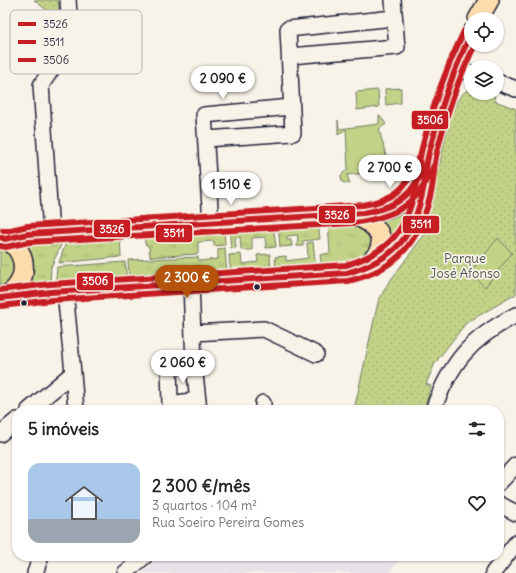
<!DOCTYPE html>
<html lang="pt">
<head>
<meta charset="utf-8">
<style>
  :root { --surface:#fff; --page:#f2f2f2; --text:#222; --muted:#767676; --accent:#b45309 }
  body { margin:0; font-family:Delius,sans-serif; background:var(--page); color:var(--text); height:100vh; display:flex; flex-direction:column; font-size:15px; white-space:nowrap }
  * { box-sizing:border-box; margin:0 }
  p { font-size:13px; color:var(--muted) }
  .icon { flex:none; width:22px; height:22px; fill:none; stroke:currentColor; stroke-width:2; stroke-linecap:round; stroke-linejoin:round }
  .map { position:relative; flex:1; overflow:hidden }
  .panel { position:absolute; left:12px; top:405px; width:492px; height:156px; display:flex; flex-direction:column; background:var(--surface); border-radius:16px; box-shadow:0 1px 3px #0004 }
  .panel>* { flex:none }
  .tools { position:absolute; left:464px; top:12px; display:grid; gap:8px }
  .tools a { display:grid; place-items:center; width:40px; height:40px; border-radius:50%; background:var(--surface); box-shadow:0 1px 3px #0004; font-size:20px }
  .price { position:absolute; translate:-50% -34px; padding:0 9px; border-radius:14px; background:#fff; color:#222; font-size:13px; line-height:26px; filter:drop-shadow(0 1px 2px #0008) }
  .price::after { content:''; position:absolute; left:50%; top:24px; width:12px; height:9px; margin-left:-6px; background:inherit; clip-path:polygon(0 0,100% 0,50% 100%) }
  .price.selected { background:var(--accent); color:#fff }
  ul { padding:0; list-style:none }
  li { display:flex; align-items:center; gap:12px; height:100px; padding:0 16px }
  li span { display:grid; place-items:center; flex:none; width:112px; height:80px; border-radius:12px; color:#555 }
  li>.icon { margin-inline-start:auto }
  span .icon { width:48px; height:48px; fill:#fffc; stroke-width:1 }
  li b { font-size:17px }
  h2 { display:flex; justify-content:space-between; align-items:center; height:48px; padding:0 16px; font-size:17px }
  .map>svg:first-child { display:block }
</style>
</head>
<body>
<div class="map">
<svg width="516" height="573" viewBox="0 0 516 573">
  <defs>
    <pattern id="grass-tufts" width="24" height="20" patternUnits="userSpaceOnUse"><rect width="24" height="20" fill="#c2d388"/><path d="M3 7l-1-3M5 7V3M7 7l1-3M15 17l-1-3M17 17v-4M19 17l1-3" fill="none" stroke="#a6b576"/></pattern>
    <pattern id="park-dots" width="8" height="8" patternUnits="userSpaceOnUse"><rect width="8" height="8" fill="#c2d388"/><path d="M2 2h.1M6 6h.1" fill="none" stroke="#a6b576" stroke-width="1.8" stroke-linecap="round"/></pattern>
  </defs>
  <rect width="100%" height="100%" fill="#f7f3e8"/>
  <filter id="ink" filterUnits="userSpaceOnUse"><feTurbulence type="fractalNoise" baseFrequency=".025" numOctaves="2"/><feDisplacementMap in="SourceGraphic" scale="8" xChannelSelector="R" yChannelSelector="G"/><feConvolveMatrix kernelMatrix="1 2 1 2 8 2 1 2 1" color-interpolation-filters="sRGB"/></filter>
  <g filter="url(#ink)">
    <path fill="#e9e1e8" d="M 160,556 L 403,556 L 388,573 L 141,573 Z"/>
    <path fill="url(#grass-tufts)" stroke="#727a62" d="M 344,220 L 373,233 L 369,260 L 322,268 L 320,255 L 330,253 L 328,221 Z
      M 318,222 L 320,239 L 303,241 L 303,246 L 297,246 L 298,235 L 287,236 L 287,240 L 291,240 L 292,246 L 280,247 L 278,224 Z
      M 273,224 L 276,247 L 266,248 L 265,237 L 252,238 L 252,250 L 241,250 L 240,237 L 235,238 L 236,248 L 231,248 L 229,227 Z
      M 224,227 L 225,245 L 214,246 L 214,241 L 198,242 L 198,254 L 150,257 L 149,247 L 145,244 L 144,232 Z
      M 120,235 L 121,257 L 59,263 L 67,239 Z
      M 64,238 L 51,267 L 50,284 L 33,286 L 30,282 L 26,243 Z
      M 0,242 L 11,248 L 15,277 L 0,289 Z
      M 313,242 L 316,269 L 276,272 L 275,257 L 286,256 L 286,261 L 308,258 L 307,243 Z
      M 225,248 L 227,275 L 129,279 L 128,260 L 198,257 L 199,261 L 218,259 L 218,249 Z
      M 241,254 L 242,264 L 258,262 L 257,255 L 270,254 L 271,272 L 231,276 L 229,255 Z
      M 125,262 L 127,281 L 55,287 L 57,267 Z"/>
    <path fill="url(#park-dots)" stroke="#727a62" d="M 34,0 L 58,0 L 60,21 Z
      M 471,89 L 471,93 L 494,93 L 495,101 L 516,109 L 516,294 L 466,323 L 435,363 L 426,384 L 431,386 L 424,410 L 354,410 L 378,302 L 387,285 L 424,235 L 451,112 C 456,104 461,91 471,89 Z"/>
    <path fill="#c2d388" stroke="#727a62" d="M 401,88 L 401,103 L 386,105 L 385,89 Z
      M 378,90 L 379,107 L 357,110 L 356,92 Z
      M 379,115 L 386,124 L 379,129 L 390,171 L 398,167 L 398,174 L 390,179 L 386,171 L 347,175 L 350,184 L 342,182 L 341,175 L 348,169 L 346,129 L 338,135 L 338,120 L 339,129 L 379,124 Z
      M 418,198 L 392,244 L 376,216 Z
      M 498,238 L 512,253 L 485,287 L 470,273 Z"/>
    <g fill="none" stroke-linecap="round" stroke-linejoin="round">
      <defs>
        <path id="minor" d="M 290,56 L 397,47 L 393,0
          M 456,68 L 471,73
          M 497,82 L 516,89
          M 206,139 L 293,133 L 288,29 L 394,18
          M 211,223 L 204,115 L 291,107
          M 51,233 L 41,85 L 71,41 L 68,0
          M 191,283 L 194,365 L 199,410
          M 193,333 L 264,329 L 316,354
          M 194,365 L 169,367 L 170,404 L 198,400
          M 73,373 L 76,410
          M 263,403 L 263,410
          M 29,410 L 73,373 L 65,291
          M 433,410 C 451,362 470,339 516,315
          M 0,434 L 17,420
          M 499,483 L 516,465
          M 499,504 L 516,513
          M 35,573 L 41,556
          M 125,573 L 145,556
          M 493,573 L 516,543"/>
        <path id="major" d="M 478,19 L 489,0
          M 353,215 C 379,223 393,244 368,264
          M 0,237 C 30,246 32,287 1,298
          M 5,239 L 28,234 L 353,215 C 373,212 397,210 411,192 C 415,186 418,179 421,172
          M 5,296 L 347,273 C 395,262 413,237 423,190 C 426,177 426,164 429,151 C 440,111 452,71 471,34"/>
      </defs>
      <use href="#minor" stroke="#22223b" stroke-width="18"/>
      <use href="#major" stroke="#22223b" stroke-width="22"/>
      <use href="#minor" stroke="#f7f3e8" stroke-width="15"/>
      <use href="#major" stroke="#fddcac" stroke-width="19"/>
      <defs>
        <path id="bus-1" d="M 0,237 L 5,239 L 28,234 L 364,213 C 398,207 414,195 426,162
          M 0,298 L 51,292 L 347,273 C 396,259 415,236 424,185 C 426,173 426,161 430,149 C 440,109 453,71 471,34"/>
        <path id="bus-2" d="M 0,246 L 6,247 L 29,242 L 353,223 C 395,217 418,206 434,165
          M 1,306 L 52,300 L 348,281 C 399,270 422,238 432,188 C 434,176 434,164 437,152 C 446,115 458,79 475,45"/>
        <path id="bus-3" d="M 3,230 L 6,231 L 28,226 L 363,205 C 394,200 407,189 418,159
          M 0,290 L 50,284 L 346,265 C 390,252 408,229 416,184 C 418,172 419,160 422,148 C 432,107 446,68 464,31"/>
      </defs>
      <use href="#bus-1" stroke="#f7f3e8" stroke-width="9"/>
      <use href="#bus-2" stroke="#f7f3e8" stroke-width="9"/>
      <use href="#bus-3" stroke="#f7f3e8" stroke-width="9"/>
      <use href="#bus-1" stroke="#c61d23" stroke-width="6"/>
      <use href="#bus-2" stroke="#c61d23" stroke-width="6"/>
      <use href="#bus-3" stroke="#c61d23" stroke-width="6"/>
    </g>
  </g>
  <g fill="#22223b" stroke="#f7f3e8" stroke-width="1.5">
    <circle cx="257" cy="287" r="3.5"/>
    <circle cx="24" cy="303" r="3.5"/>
  </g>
  <g text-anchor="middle" stroke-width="3.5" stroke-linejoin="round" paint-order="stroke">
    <g font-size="13" fill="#525752" stroke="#f7f3e8">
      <text x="465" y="263">Parque<tspan x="465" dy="15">José Afonso</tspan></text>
    </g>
  </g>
  <rect x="10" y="10" width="132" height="64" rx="6" fill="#f7f3e8" stroke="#b7b4b4" stroke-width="1"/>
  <rect x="18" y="22" width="18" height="4" fill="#c61d23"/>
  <rect x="18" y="40" width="18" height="4" fill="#c61d23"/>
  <rect x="18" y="58" width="18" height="4" fill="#c61d23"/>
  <g font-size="11" fill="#22223b">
    <text x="43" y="28">3526</text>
    <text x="43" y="46">3511</text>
    <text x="43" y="64">3506</text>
  </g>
  <g stroke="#f7f3e8" stroke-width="1.5">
    <rect x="411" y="110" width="38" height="20" rx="4" fill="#c61d23"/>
    <rect x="318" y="205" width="38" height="19" rx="4" fill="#c61d23"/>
    <rect x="402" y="215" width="38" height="19" rx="4" fill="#c61d23"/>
    <rect x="93" y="219" width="38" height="19" rx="4" fill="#c61d23"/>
    <rect x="155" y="224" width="38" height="19" rx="4" fill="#c61d23"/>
    <rect x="76" y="272" width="38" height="19" rx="4" fill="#c61d23"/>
  </g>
  <g font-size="11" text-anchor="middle" font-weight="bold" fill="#fff">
    <text x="430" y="124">3506</text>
    <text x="337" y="219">3526</text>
    <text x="421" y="228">3511</text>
    <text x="112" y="233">3526</text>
    <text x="174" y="237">3511</text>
    <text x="95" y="285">3506</text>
  </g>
</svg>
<div class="tools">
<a><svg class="icon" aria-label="locate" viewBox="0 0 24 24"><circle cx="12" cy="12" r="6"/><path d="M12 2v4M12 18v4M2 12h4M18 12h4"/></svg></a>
<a><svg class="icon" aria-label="layers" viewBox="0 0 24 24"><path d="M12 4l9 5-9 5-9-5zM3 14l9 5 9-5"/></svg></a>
</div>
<b class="price" style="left:223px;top:100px">2 090 €</b>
<b class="price" style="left:390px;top:189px">2 700 €</b>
<b class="price" style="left:231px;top:206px">1 510 €</b>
<b class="price selected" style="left:187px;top:299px">2 300 €</b>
<b class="price" style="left:183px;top:384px">2 060 €</b>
<section class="panel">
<h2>5 imóveis<svg class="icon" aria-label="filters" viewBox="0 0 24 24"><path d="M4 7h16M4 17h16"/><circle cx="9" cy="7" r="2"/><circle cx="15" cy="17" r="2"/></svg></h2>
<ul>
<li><span style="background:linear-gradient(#a9c7e8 70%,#9aa5b1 0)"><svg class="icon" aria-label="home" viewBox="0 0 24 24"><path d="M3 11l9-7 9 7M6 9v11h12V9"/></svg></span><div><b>2 300 €/mês</b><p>3 quartos · 104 m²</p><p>Rua Soeiro Pereira Gomes</p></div><svg class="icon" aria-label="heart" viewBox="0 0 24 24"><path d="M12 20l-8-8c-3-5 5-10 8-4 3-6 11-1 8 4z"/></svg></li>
</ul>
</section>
</div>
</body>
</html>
